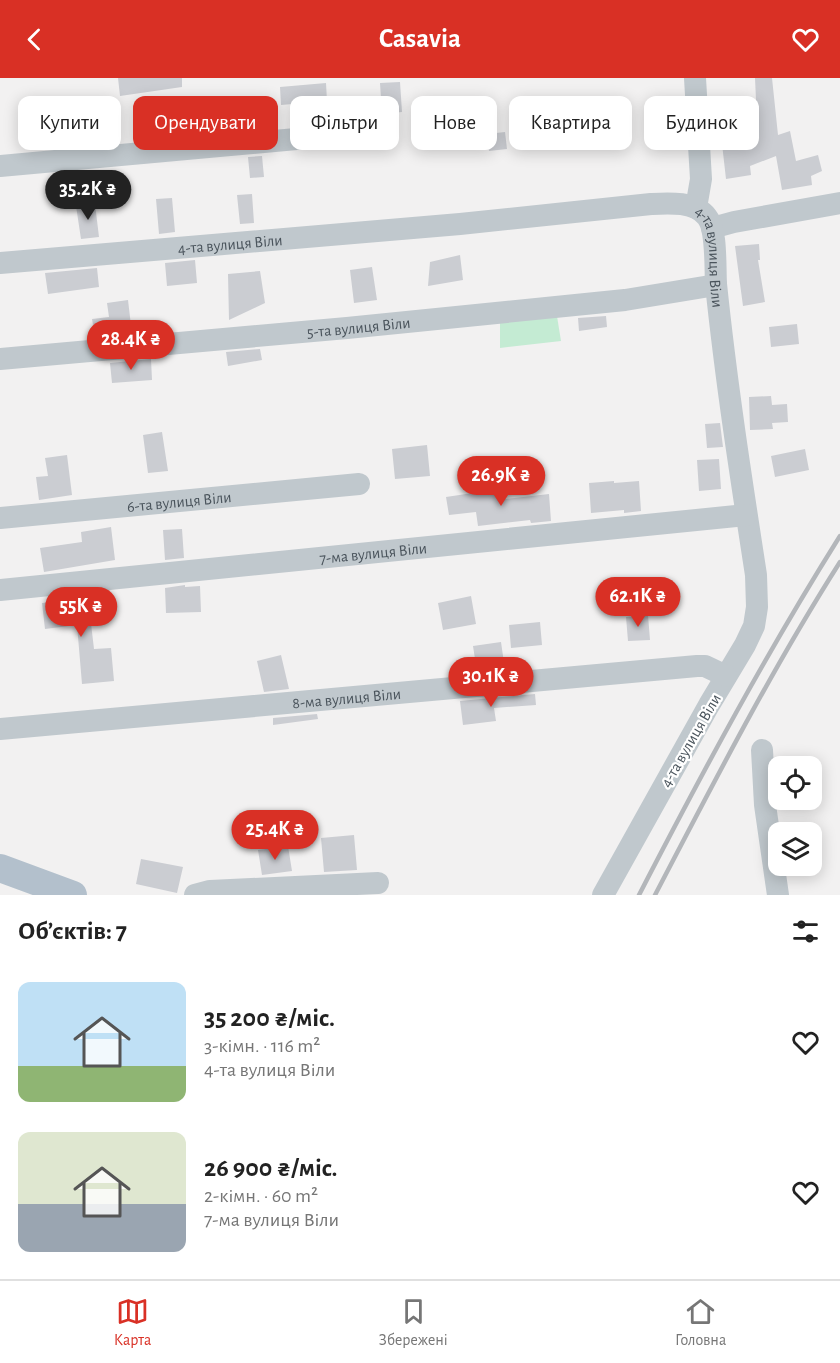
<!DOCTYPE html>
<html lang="uk">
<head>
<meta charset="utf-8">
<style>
  :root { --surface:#fff; --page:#f2f2f2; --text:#222; --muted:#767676; --line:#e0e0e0; --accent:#d93025 }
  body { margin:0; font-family:"Alegreya Sans",sans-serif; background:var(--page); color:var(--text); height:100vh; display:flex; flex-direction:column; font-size:22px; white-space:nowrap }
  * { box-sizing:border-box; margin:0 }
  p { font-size:20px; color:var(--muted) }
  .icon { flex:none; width:33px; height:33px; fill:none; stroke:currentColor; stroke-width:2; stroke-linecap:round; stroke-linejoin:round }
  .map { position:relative; height:817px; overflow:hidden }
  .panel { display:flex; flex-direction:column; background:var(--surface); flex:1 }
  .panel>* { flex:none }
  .top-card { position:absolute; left:18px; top:18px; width:804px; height:54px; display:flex; gap:12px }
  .fabs { position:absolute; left:768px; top:678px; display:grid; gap:12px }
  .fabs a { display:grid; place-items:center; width:54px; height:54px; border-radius:12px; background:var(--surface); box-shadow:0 3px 15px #0003; font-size:30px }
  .price { position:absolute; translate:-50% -51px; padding:0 14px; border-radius:21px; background:var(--accent); color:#fff; font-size:20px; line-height:39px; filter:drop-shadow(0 2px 3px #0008) }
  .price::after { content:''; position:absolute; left:50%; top:36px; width:18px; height:14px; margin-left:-9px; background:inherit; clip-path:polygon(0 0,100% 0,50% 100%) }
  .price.on { background:#222; color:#fff }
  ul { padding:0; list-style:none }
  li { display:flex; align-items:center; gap:18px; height:150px; padding:0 18px }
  li span { display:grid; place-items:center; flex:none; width:168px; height:120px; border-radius:12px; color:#555 }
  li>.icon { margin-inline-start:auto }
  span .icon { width:72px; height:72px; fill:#fffc; stroke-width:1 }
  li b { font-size:26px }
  h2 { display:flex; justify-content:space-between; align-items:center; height:72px; padding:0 18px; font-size:26px }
  .chip { padding:0 21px; border-radius:12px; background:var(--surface); box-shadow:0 3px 15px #0003; font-size:21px; line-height:54px }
  .chip.on { background:var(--accent); color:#fff }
  header { display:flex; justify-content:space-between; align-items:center; height:78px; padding:0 18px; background:var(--accent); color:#fff; font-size:27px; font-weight:700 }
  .tabs { display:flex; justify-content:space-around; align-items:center; height:84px; border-top:2px solid var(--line); background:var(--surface); font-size:16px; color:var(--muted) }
  .tabs a { display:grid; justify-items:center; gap:3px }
  .tabs .on { color:var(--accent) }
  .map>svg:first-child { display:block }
</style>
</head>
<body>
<header><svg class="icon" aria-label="back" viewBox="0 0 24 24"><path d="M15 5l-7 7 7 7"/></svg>Casavia<svg class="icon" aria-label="heart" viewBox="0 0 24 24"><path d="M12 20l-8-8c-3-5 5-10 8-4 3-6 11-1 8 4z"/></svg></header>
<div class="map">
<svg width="840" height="817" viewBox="0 0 840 817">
  <rect width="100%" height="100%" fill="#f2f1f1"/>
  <path fill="#c4ebd3" d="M 556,232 L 561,263 L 500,270 L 500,238 Z"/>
  <path fill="#cbcdd2" d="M 118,0 L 182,0 L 182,9 L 120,18 Z
    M 755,0 L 772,0 L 778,57 L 790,53 L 796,83 L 818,77 L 822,93 L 811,98 L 812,107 L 782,112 L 776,78 L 750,88 L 751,97 L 726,101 L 721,57 L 723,44 L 754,35 L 756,22 Z
    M 400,4 L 402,34 L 382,36 L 380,5 Z
    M 326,5 L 327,23 L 281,27 L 280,9 Z
    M 90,31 L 94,59 L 73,62 L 69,34 Z
    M 180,33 L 183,58 L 166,59 L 163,35 Z
    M 505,54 L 507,71 L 489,73 L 487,56 Z
    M 262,78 L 264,99 L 250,100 L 248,79 Z
    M 252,116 L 254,145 L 240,146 L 237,117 Z
    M 172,120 L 175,154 L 159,156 L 156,121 Z
    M 95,126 L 99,159 L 81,161 L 76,128 Z
    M 759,166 L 760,182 L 758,182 L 765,224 L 743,228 L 735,168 Z
    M 460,177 L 463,202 L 428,208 L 430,184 Z
    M 195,182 L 197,205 L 167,208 L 165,185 Z
    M 372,189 L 377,222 L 354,225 L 350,192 Z
    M 97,190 L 99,209 L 48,216 L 45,195 Z
    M 260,193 L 265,225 L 229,242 L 228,196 Z
    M 128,222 L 132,256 L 95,259 L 92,241 L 109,239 L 107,225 Z
    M 606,238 L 607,249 L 579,253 L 578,240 Z
    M 797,246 L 799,266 L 771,269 L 769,249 Z
    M 260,271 L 262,282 L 228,288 L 226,274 Z
    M 151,281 L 152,302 L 112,305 L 110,285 Z
    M 771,318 L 772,327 L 787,326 L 788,344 L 772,345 L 773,351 L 750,352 L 749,319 Z
    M 720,345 L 723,369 L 707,370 L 705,346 Z
    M 162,354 L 168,393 L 148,395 L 143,357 Z
    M 427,367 L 430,398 L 395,401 L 392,371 Z
    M 805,371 L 809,392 L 775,399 L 771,378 Z
    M 67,377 L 72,417 L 39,422 L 36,399 L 48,398 L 45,380 Z
    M 719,381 L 721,411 L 699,413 L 697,382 Z
    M 614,403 L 614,405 L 639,403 L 641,433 L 624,435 L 624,432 L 591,435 L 589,405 Z
    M 503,405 L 505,421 L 549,416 L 551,443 L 531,445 L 530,442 L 478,448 L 476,434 L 449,437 L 446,419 L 486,413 L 485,408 Z
    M 111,449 L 115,482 L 44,494 L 40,470 L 82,464 L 81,454 Z
    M 182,451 L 184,480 L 165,482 L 163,452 Z
    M 185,507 L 185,509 L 200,508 L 201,534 L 166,535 L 165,510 Z
    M 471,518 L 476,546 L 443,552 L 438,525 Z
    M 88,520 L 94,571 L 111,570 L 114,603 L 82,606 L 77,547 L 45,551 L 42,525 Z
    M 648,537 L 650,562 L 628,563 L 626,539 Z
    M 540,544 L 542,567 L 511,570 L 509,547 Z
    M 501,564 L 505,592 L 477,594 L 473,568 Z
    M 281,577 L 289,611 L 264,614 L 257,583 Z
    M 535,616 L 536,627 L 494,630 L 496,643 L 463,647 L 460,623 Z
    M 317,636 L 318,641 L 273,647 L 273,640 Z
    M 354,757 L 357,792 L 324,794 L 321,760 Z
    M 288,768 L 292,793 L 262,797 L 258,772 Z
    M 141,781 L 183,789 L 177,815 L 136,806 Z"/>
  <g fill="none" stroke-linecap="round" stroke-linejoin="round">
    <g stroke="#c0c8cd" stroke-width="22">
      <path d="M 695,0 L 701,101 L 696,130"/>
      <path d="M 0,88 L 351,56"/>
      <path d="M 712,150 L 734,144 L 840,125"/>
      <path id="s1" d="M 0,185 L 460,146 L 651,126 C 668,125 695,123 707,139 C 717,151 715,189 716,206 C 726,303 741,400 756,497 L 757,529 L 754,548 L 745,567 L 709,627 L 603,817"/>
      <path id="s2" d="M 0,281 L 347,250 L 625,222 L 716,207"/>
      <path id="s3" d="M 0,440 L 359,406"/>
      <path id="s4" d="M 0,512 L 746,437"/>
      <path id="s5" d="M 0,651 L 697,588 L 705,588 L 726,598"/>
      <path d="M 762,672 L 765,727 L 778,817"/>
      <path d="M 195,817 L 210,813 L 378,805"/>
    </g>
    <path stroke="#b3c0cc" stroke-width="28" d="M 0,790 L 73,817"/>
    <path stroke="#b3b6ba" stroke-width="4.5" d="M 639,817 C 702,695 767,574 840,458
      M 655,817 C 714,704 772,591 840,484"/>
  </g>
  <g text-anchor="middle" stroke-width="4.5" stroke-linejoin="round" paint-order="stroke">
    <g font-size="16" fill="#4a545c" stroke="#fff">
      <text dy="6" stroke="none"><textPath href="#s1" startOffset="231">4-та вулиця Віли</textPath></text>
      <text dy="6" stroke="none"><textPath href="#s1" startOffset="753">4-та вулиця Віли</textPath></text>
      <text dy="6" stroke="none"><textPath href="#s2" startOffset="360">5-та вулиця Віли</textPath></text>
      <text dy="6" stroke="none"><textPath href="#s3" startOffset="180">6-та вулиця Віли</textPath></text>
      <text dy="6" stroke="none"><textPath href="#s4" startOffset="375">7-ма вулиця Віли</textPath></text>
      <text dy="6" stroke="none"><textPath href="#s5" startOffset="348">8-ма вулиця Віли</textPath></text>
      <text transform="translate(690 662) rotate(-60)" y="6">4-та вулиця Віли</text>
    </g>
  </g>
</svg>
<div class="fabs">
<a><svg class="icon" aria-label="locate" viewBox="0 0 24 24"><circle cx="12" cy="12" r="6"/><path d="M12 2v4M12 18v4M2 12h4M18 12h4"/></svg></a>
<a><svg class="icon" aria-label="layers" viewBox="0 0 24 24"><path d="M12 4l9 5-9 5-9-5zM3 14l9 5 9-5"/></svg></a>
</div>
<b class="price on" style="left:88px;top:143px">35.2K ₴</b>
<b class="price" style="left:131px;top:293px">28.4K ₴</b>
<b class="price" style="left:501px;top:429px">26.9K ₴</b>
<b class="price" style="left:638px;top:550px">62.1K ₴</b>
<b class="price" style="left:81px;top:560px">55K ₴</b>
<b class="price" style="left:491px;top:630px">30.1K ₴</b>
<b class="price" style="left:275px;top:783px">25.4K ₴</b>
<div class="top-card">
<a class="chip">Купити</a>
<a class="chip on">Орендувати</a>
<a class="chip">Фільтри</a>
<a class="chip">Нове</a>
<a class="chip">Квартира</a>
<a class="chip">Будинок</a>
</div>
</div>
<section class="panel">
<h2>Об’єктів: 7<svg class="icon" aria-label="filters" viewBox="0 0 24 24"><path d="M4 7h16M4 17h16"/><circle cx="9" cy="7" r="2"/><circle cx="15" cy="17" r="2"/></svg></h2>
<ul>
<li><span style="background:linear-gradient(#bfe0f5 70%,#8fb573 0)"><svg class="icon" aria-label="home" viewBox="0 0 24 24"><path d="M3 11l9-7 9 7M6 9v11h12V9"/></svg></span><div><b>35 200 ₴/міс.</b><p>3-кімн. · 116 m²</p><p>4-та вулиця Віли</p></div><svg class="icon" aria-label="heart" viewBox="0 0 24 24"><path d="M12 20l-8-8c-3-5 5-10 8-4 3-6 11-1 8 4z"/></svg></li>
<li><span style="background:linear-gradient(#dfe7d0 60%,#9aa5b1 0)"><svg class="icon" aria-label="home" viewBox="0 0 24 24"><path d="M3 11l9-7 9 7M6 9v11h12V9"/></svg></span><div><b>26 900 ₴/міс.</b><p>2-кімн. · 60 m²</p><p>7-ма вулиця Віли</p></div><svg class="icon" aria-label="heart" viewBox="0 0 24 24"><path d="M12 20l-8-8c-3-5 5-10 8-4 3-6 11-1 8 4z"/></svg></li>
</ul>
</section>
<nav class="tabs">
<a class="on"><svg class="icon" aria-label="map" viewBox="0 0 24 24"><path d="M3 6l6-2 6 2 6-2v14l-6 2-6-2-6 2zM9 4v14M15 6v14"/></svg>Карта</a>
<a><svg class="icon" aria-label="saved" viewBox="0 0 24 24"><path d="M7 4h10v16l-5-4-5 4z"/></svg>Збережені</a>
<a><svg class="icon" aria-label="home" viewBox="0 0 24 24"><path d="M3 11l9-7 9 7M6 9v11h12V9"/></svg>Головна</a>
</nav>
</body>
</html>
